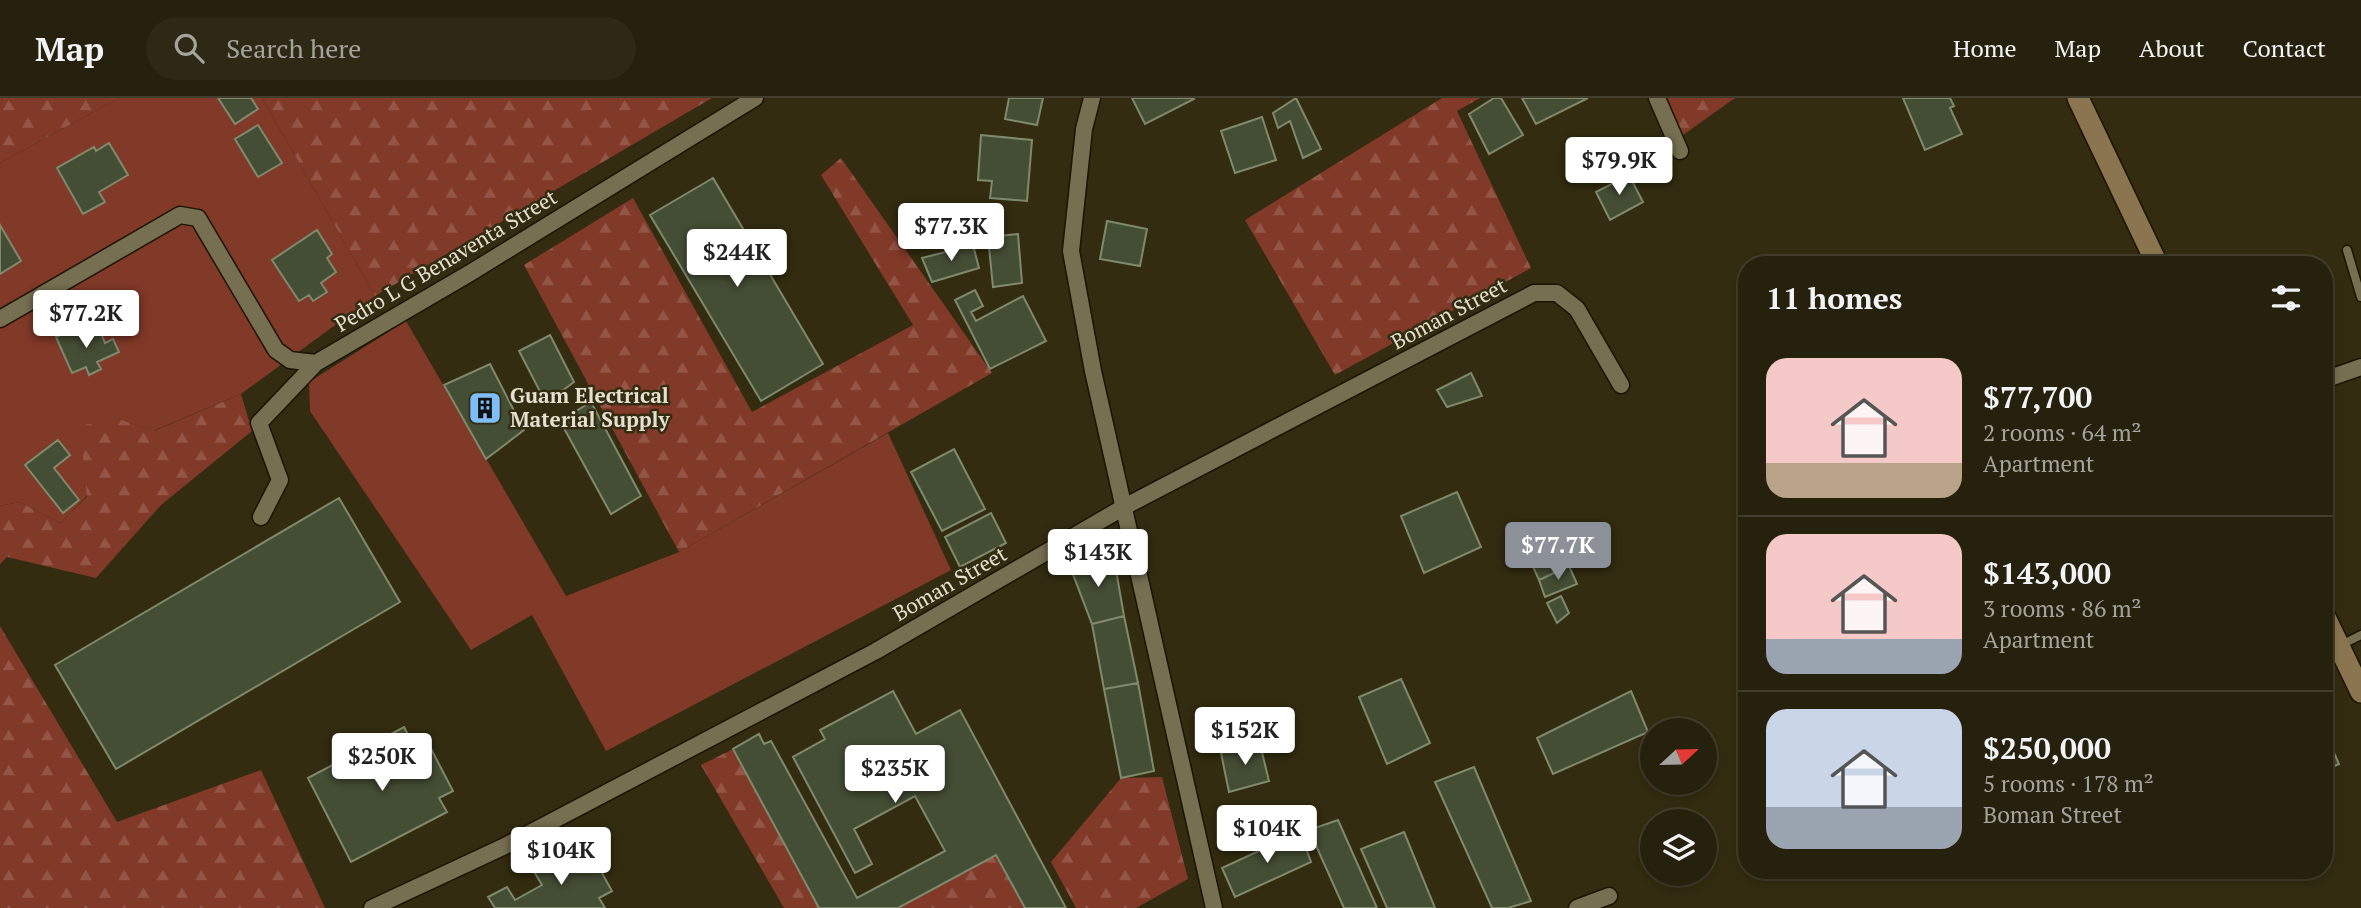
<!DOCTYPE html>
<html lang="en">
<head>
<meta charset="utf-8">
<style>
  :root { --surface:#26210c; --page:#2e2915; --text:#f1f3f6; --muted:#a4a39d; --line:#423e2d; --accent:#8c9099 }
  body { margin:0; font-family:"PT Serif",serif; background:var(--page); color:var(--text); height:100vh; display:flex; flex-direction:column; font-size:26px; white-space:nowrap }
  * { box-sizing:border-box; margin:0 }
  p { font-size:23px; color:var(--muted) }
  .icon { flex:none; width:38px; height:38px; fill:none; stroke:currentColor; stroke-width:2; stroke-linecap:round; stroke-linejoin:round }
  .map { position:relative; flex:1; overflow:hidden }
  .side { position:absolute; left:1738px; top:158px; width:595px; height:623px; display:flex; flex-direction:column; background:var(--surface); border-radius:28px; box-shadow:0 4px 10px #0003,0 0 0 2px var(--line) }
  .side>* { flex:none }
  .needle { width:46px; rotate:68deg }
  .controls { position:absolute; left:1640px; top:620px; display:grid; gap:14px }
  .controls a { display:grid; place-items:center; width:77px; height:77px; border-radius:50%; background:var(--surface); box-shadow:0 4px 10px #0003,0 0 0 2px var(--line); font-size:35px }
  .price { position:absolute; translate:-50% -60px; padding:0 16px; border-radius:7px; background:#fff; color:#222; font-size:23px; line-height:46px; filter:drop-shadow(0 2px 4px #0008) }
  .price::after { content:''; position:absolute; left:50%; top:42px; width:21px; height:16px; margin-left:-10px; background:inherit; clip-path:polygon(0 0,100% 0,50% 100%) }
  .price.current { background:var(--accent); color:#fff }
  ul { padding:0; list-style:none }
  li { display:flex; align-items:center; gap:21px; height:175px; padding:0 28px }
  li+li { border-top:2px solid var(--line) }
  li span { display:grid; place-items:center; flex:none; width:196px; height:140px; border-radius:21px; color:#555 }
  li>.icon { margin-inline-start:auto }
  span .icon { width:84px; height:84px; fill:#fffc; stroke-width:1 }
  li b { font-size:30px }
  h2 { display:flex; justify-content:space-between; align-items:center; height:84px; padding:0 28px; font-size:30px }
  header { display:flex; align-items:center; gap:42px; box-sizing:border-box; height:98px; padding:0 35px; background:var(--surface); border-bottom:2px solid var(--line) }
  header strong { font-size:33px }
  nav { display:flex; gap:38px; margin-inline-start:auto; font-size:24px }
  .search { width:490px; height:63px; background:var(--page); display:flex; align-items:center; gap:18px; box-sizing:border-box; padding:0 24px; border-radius:38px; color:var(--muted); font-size:26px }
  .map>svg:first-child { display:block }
</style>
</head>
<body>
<header>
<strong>Map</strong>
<div class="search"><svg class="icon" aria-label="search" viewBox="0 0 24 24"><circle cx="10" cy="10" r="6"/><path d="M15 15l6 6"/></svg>Search here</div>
<nav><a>Home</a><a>Map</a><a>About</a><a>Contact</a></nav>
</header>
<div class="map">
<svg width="2361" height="810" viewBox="0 0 2361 810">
  <defs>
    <pattern id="forest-firs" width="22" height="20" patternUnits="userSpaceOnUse" patternTransform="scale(1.75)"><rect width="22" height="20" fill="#813928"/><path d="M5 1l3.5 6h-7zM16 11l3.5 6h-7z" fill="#935546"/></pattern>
  </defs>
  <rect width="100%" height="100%" fill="#332c10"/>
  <path fill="#813928" d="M 119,0 L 262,0 L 375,198 L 241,296 L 153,333 L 116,320 L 87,398 L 60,425 L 20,404 L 0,408 L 0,65 Z
    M 406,223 L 566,498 L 679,454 L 888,335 L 951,472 L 606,653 L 532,517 L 471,552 L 310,313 L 309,284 Z"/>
  <path fill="url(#forest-firs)" d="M 0,0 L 119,0 L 0,65 Z
    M 262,0 L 712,0 L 375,198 Z
    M 1442,0 L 1480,0 L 1457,13 L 1531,170 L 1335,277 L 1245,122 Z
    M 1667,0 L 1735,0 L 1683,37 Z
    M 841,60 L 992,275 L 679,454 L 524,167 L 633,100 L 752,314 L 913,227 L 821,77 Z
    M 241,296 L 252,333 L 161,407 L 96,480 L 7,459 L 0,466 L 0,408 L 20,404 L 60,425 L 87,399 L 80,328 L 116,320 L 154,333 Z
    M 0,528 L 117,724 L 261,672 L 325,810 L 0,810 Z
    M 733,651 L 819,810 L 784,810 L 701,667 Z
    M 1162,679 L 1188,781 L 1136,810 L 1076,810 L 1051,764 L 1121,680 Z
    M 996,757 L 1025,810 L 898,810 Z"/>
  <path fill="#444e34" stroke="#7f8a6d" stroke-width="2" d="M 218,0 L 251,0 L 258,11 L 235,26 Z
    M 1009,0 L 1043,0 L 1037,27 L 1005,21 Z
    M 1132,0 L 1193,0 L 1194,1 L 1145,26 Z
    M 1296,0 L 1321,51 L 1303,60 L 1290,23 L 1278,30 L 1273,15 Z
    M 1494,0 L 1501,0 L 1523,37 L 1489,56 L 1469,16 Z
    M 1522,0 L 1588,0 L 1536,26 Z
    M 1903,0 L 1950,0 L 1954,8 L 1950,10 L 1962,36 L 1925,52 Z
    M 1262,19 L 1276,62 L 1235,75 L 1221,33 Z
    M 258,27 L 282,65 L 258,79 L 235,41 Z
    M 981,37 L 1032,42 L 1027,103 L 990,100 L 992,83 L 978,82 Z
    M 109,45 L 128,77 L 99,94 L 105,104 L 83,116 L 57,70 L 94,49 L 96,53 Z
    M 1629,77 L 1643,104 L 1610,122 L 1596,94 Z
    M 713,80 L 823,266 L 761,303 L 650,117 Z
    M 1107,123 L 1147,131 L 1140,168 L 1100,161 Z
    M 0,127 L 21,163 L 0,176 Z
    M 317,132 L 332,156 L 327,160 L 336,174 L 321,185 L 327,194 L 313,203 L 309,197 L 299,203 L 272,162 Z
    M 1018,136 L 1022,185 L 993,189 L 988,139 Z
    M 973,147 L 979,170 L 932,184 L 922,160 Z
    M 975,192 L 983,208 L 971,214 L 976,223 L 1023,198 L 1046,243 L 990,271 L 955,202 Z
    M 79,229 L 84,237 L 99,230 L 105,245 L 113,241 L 119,254 L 97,264 L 101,271 L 89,277 L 86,269 L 72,275 L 56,239 Z
    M 550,237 L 574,284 L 546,305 L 519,253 Z
    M 490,266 L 524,332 L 486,361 L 444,287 Z
    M 1471,275 L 1482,298 L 1447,309 L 1437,292 Z
    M 591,304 L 641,398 L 611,416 L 560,323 Z
    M 58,342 L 70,357 L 54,370 L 79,402 L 63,415 L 25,367 Z
    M 954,351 L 985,411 L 942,433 L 911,374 Z
    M 1457,394 L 1481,449 L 1424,475 L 1401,418 Z
    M 339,400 L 400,504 L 116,671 L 55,567 Z
    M 991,415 L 1006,445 L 960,469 L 945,439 Z
    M 1557,435 L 1569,468 L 1539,482 L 1524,449 Z
    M 1084,459 L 1103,459 L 1108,474 L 1116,472 L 1124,518 L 1092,526 L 1069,466 Z
    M 1569,468 L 1577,486 L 1545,499 L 1539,482 Z
    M 1561,498 L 1569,515 L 1557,525 L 1547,505 Z
    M 1124,518 L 1138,585 L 1104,591 L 1092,526 Z
    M 1401,581 L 1430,645 L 1387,666 L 1359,599 Z
    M 1138,585 L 1154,673 L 1121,680 L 1104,591 Z
    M 893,593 L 916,636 L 960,612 L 1066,810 L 1025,810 L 996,757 L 898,810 L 819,810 L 733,651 L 759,636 L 764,646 L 771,643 L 857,800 L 945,753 L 915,698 L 854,731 L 872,766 L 855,775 L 793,659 L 825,641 L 820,632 Z
    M 1631,593 L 1648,634 L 1553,676 L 1537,640 Z
    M 404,629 L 416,652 L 428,645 L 453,693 L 439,700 L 447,714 L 351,764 L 308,680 Z
    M 2324,632 L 2339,666 L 2324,673 Z
    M 1259,642 L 1269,683 L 1229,694 L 1221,655 Z
    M 1474,669 L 1531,803 L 1508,810 L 1492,810 L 1435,684 Z
    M 1338,722 L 1377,810 L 1344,810 L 1309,732 Z
    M 1300,734 L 1311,764 L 1235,799 L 1222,770 Z
    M 1404,734 L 1435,810 L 1387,810 L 1361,751 Z
    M 566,754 L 573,767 L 592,757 L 612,793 L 599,800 L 605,810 L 495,810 L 488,799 L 507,789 L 515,802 L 542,787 L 533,772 Z"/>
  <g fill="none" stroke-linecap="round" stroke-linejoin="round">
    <defs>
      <path id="service" d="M 2347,152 L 2361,199
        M 2341,547 L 2361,537"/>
      <path id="minor" d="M 1092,0 L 1084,31 L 1071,153 L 1093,273 L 1214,810
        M 1657,0 L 1680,53
        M 0,221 L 180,117 L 198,120 L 276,252 L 290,262 L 316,265
        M 2324,282 L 2361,269
        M 261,419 L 280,382 L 259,325 L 316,265 L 470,175 L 755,0
        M 372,810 L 505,748 L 876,553 L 1124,409 L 1534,195 L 1557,195 L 1577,211 L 1621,287
        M 1577,810 L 1609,798"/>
      <path id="secondary" d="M 2078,0 L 2157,166
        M 2324,517 L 2361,594"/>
    </defs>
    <use href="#service" stroke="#1b1400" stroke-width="11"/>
    <use href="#minor" stroke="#1b1400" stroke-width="19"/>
    <use href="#secondary" stroke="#1b1400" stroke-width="24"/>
    <use href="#service" stroke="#766f51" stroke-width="8"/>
    <use href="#minor" stroke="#766f51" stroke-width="16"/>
    <use href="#secondary" stroke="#8a7550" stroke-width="21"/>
  </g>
  <defs>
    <symbol id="building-square" viewBox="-11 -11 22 22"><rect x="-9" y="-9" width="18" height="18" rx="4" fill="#7dbef9" stroke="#332c10"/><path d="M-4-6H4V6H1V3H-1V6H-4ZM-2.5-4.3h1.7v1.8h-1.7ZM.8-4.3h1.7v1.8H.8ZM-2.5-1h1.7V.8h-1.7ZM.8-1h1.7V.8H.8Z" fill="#111"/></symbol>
  </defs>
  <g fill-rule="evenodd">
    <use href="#building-square" x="466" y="291" width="38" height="38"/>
  </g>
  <g text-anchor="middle" stroke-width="5" stroke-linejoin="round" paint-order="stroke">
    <g font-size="21" fill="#e5e0d0" stroke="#332c10">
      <text transform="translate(446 163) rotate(-31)" y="7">Pedro L G Benaventa Street</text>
      <text transform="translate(1449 216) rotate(-28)" y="7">Boman Street</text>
      <text transform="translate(950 486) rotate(-30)" y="7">Boman Street</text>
    </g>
    <g font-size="21" font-weight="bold" fill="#e5e0d0" stroke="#332c10" text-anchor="start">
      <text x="510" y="305">Guam Electrical<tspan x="510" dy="24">Material Supply</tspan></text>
    </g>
  </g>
</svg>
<div class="controls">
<a><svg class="needle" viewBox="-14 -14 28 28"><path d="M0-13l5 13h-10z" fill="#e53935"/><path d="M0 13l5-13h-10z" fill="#a4a39d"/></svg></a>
<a><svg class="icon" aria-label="layers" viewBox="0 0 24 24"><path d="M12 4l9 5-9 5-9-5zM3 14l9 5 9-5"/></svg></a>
</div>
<b class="price" style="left:1619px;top:99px">$79.9K</b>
<b class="price" style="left:951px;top:165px">$77.3K</b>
<b class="price" style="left:737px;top:191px">$244K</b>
<b class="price" style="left:86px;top:252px">$77.2K</b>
<b class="price current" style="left:1558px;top:484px">$77.7K</b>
<b class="price" style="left:1098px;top:491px">$143K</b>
<b class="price" style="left:1245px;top:669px">$152K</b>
<b class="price" style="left:382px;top:695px">$250K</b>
<b class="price" style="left:895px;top:707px">$235K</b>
<b class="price" style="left:1267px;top:767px">$104K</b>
<b class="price" style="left:561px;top:789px">$104K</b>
<section class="side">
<h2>11 homes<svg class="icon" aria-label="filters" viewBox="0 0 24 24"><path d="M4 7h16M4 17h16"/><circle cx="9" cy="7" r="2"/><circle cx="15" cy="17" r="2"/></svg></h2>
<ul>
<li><span style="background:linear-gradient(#f6c9c9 75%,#b9a48a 0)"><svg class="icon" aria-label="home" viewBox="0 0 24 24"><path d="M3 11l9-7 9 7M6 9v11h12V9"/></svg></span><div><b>$77,700</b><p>2 rooms · 64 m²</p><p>Apartment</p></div></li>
<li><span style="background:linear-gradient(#f6c9c9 75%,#9aa5b1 0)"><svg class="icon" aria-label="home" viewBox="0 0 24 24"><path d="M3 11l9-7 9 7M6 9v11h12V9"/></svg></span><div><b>$143,000</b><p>3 rooms · 86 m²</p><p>Apartment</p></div></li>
<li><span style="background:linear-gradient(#c9d6e8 70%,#9aa5b1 0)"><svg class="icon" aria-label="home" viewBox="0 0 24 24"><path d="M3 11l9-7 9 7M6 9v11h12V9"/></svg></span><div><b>$250,000</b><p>5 rooms · 178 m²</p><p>Boman Street</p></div></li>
</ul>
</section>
</div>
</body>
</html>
